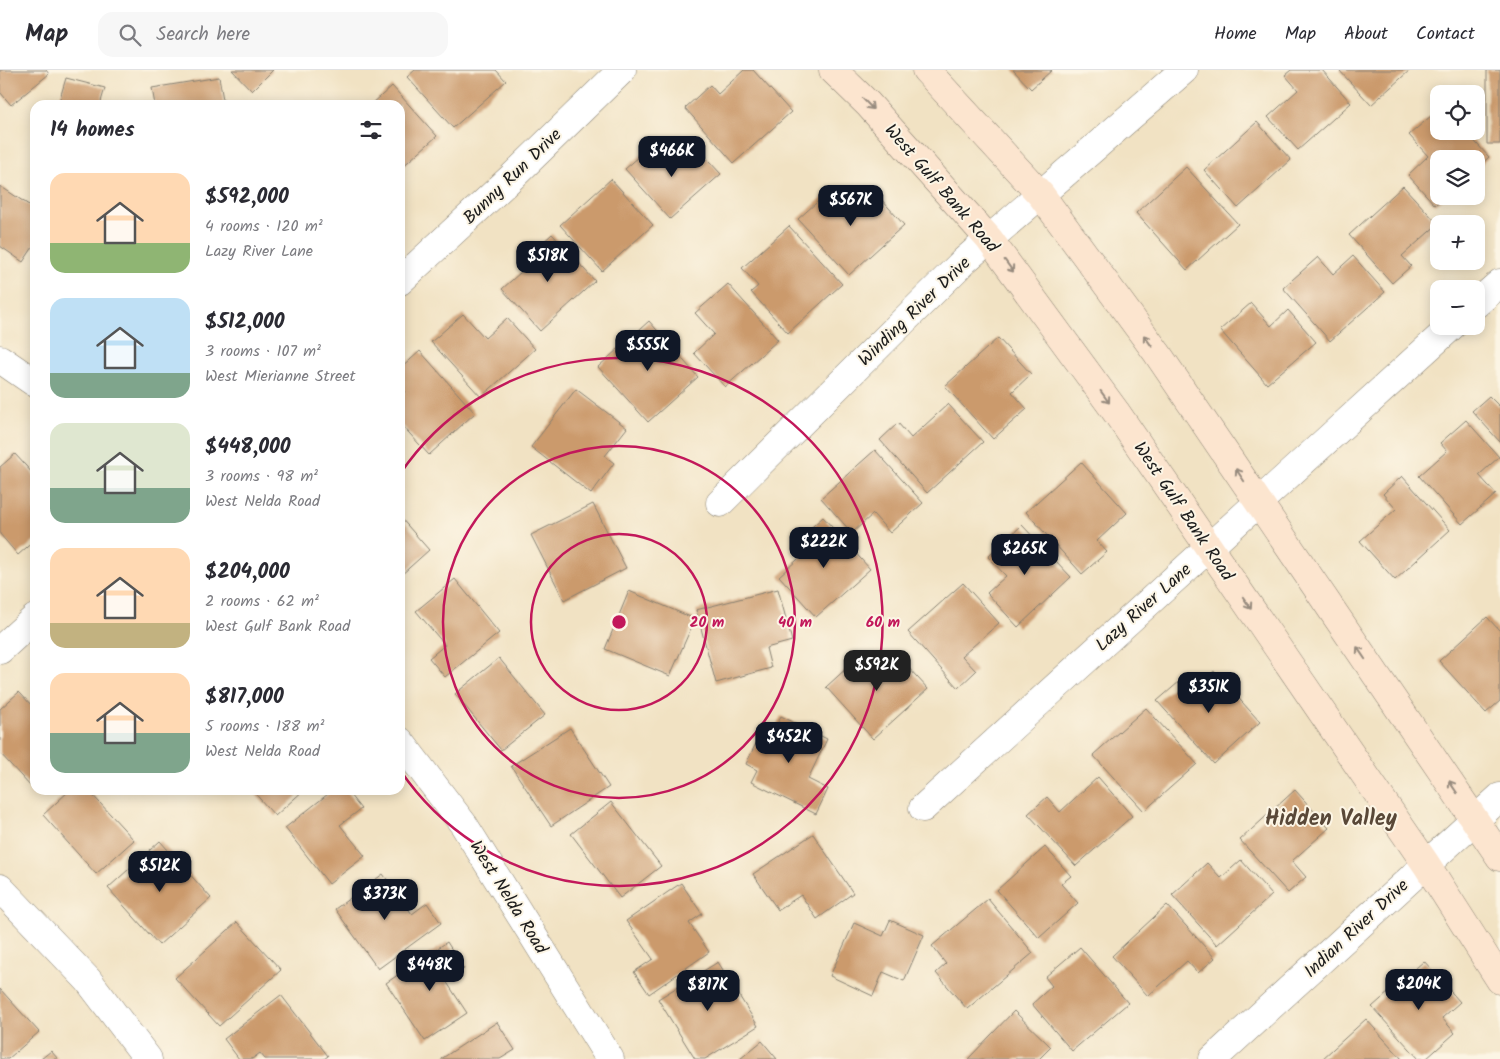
<!DOCTYPE html>
<html lang="en">
<head>
<meta charset="utf-8">
<style>
  :root { --surface:#fff; --page:#f7f7f7; --text:#2b2b33; --muted:#7c7c81; --line:#e1e1e2; --accent:#111827 }
  body { margin:0; font-family:Kalam,sans-serif; background:var(--page); color:var(--text); height:100vh; display:flex; flex-direction:column; font-size:19px; white-space:nowrap }
  * { box-sizing:border-box; margin:0 }
  p { font-size:16px; color:var(--muted) }
  .icon { flex:none; width:28px; height:28px; fill:none; stroke:currentColor; stroke-width:2; stroke-linecap:round; stroke-linejoin:round }
  .map { position:relative; flex:1; overflow:hidden }
  .sheet { position:absolute; left:30px; top:30px; width:375px; height:695px; display:flex; flex-direction:column; background:var(--surface); border-radius:15px; box-shadow:0 2px 12px #0003 }
  .sheet>* { flex:none }
  .buttons { position:absolute; left:1430px; top:15px; display:grid; gap:10px }
  .buttons a { display:grid; place-items:center; width:55px; height:55px; border-radius:10px; background:var(--surface); box-shadow:0 2px 12px #0003; font-size:25px }
  .price { position:absolute; translate:-50% -42px; padding:0 11px; border-radius:10px; background:var(--accent); color:#fff; font-size:16px; line-height:32px; filter:drop-shadow(0 1px 2px #0008) }
  .price::after { content:''; position:absolute; left:50%; top:30px; width:15px; height:11px; margin-left:-8px; background:inherit; clip-path:polygon(0 0,100% 0,50% 100%) }
  .price.active { background:#222; color:#fff }
  ul { padding:0; list-style:none }
  li { display:flex; align-items:center; gap:15px; height:125px; padding:0 20px }
  li span { display:grid; place-items:center; flex:none; width:140px; height:100px; border-radius:15px; color:#555 }
  li>.icon { margin-inline-start:auto }
  span .icon { width:60px; height:60px; fill:#fffc; stroke-width:1 }
  li b { font-size:21px }
  h2 { display:flex; justify-content:space-between; align-items:center; height:60px; padding:0 20px; font-size:21px }
  header { display:flex; align-items:center; gap:30px; box-sizing:border-box; height:70px; padding:0 25px; background:var(--surface); border-bottom:1px solid var(--line) }
  header strong { font-size:24px }
  nav { display:flex; gap:28px; margin-inline-start:auto; font-size:18px }
  .search { width:350px; height:45px; background:var(--page); display:flex; align-items:center; gap:12px; box-sizing:border-box; padding:0 18px; border-radius:15px; color:var(--muted); font-size:19px }
  .map>svg:first-child { display:block }
</style>
</head>
<body>
<header>
<strong>Map</strong>
<div class="search"><svg class="icon" aria-label="search" viewBox="0 0 24 24"><circle cx="10" cy="10" r="6"/><path d="M15 15l6 6"/></svg>Search here</div>
<nav><a>Home</a><a>Map</a><a>About</a><a>Contact</a></nav>
</header>
<div class="map">
<svg width="1500" height="989" viewBox="0 0 1500 989">
  <rect width="100%" height="100%" fill="#fcf5e5"/>
  <filter id="ink" filterUnits="userSpaceOnUse"><feTurbulence type="fractalNoise" baseFrequency=".02" numOctaves="2"/><feDisplacementMap in="SourceGraphic" scale="10" xChannelSelector="R" yChannelSelector="G"/><feConvolveMatrix kernelMatrix="1 2 1 2 8 2 1 2 1" color-interpolation-filters="sRGB"/></filter>
  <filter id="wash" filterUnits="userSpaceOnUse"><feTurbulence type="fractalNoise" baseFrequency=".0096" numOctaves="4" result="noise"/><feDisplacementMap in="SourceGraphic" scale="20" xChannelSelector="R" yChannelSelector="G"/><feGaussianBlur stdDeviation="1.12" result="paint"/><feColorMatrix in="noise" values="0 0 0 0 0 0 0 0 0 0 0 0 0 0 0 0 0 1.4 0 .05"/><feComposite in="paint" operator="in"/></filter>
  <g filter="url(#wash)">
    <rect width="100%" height="100%" fill="#f1e2c3"/>
    <g id="blocks">
      <path fill="#cb9a6c" d="M 0,0 L 46,0 L 49,4 L 11,35 L 0,22 Z
        M 232,0 L 273,0 L 252,21 Z
        M 415,0 L 496,0 L 506,11 L 453,58 L 407,7 Z
        M 744,0 L 753,0 L 791,42 L 734,93 L 685,38 L 710,15 L 718,24 Z
        M 1013,0 L 1052,0 L 1031,19 Z
        M 1291,0 L 1322,0 L 1351,33 L 1298,80 L 1268,47 L 1298,20 L 1285,5 Z
        M 1339,0 L 1410,0 L 1371,35 Z
        M 1487,0 L 1500,0 L 1500,74 L 1487,74 Z
        M 219,7 L 224,35 L 155,35 L 152,18 Z
        M 66,8 L 105,18 L 100,35 L 58,35 Z
        M 392,16 L 437,66 L 400,99 L 400,35 L 371,35 Z
        M 1439,39 L 1439,61 L 1465,61 L 1489,87 L 1476,99 L 1476,89 L 1439,89 L 1439,126 L 1445,126 L 1435,135 L 1408,105 L 1428,86 L 1409,65 Z
        M 1257,52 L 1291,90 L 1238,138 L 1204,100 Z
        M 655,73 L 675,96 L 696,77 L 721,104 L 670,149 L 625,99 Z
        M 1186,97 L 1238,154 L 1187,200 L 1136,143 Z
        M 611,109 L 653,155 L 602,201 L 560,155 Z
        M 0,116 L 35,139 L 35,174 L 23,192 L 0,176 Z
        M 1403,116 L 1438,154 L 1402,186 L 1411,196 L 1392,213 L 1349,165 Z
        M 833,118 L 852,139 L 873,120 L 904,155 L 849,205 L 798,149 Z
        M 789,156 L 842,214 L 788,263 L 751,222 L 758,216 L 742,198 Z
        M 552,164 L 595,211 L 540,261 L 502,219 L 530,194 L 525,189 Z
        M 1353,186 L 1385,222 L 1330,271 L 1283,218 L 1318,187 L 1333,204 Z
        M 728,214 L 778,270 L 725,317 L 694,283 L 714,264 L 695,243 Z
        M 1251,233 L 1271,256 L 1288,240 L 1316,272 L 1267,314 L 1220,260 Z
        M 463,244 L 485,268 L 507,248 L 535,279 L 481,327 L 431,272 Z
        M 649,251 L 698,307 L 648,352 L 598,297 Z
        M 998,268 L 1031,304 L 1012,322 L 1027,339 L 993,369 L 945,316 Z
        M 420,281 L 475,343 L 429,385 L 400,353 L 400,326 L 405,322 L 400,317 L 400,299 Z
        M 576,319 L 627,358 L 605,386 L 614,393 L 591,424 L 531,377 Z
        M 1489,326 L 1500,337 L 1500,372 L 1472,341 Z
        M 948,334 L 983,372 L 927,423 L 880,370 L 898,353 L 911,368 Z
        M 1466,350 L 1499,387 L 1479,405 L 1496,424 L 1462,454 L 1419,406 L 1447,381 L 1440,373 Z
        M 875,380 L 923,433 L 890,463 L 873,444 L 852,463 L 821,428 Z
        M 15,384 L 35,406 L 35,470 L 18,485 L 0,464 L 0,397 Z
        M 1081,392 L 1127,443 L 1097,471 L 1107,482 L 1082,504 L 1026,442 Z
        M 1402,406 L 1450,460 L 1395,510 L 1360,471 L 1396,439 L 1383,424 Z
        M 593,434 L 626,498 L 564,530 L 531,465 Z
        M 400,447 L 429,480 L 400,506 Z
        M 823,447 L 870,499 L 816,547 L 779,506 L 814,475 L 804,464 Z
        M 1022,455 L 1071,507 L 1018,557 L 987,523 L 1006,506 L 988,487 Z
        M 455,509 L 499,563 L 445,607 L 429,588 L 445,575 L 416,541 Z
        M 963,513 L 999,553 L 962,586 L 976,601 L 958,618 L 908,562 Z
        M 778,519 L 792,571 L 766,578 L 771,598 L 716,613 L 696,540 Z
        M 629,521 L 695,549 L 670,606 L 605,579 Z
        M 1487,547 L 1500,561 L 1500,631 L 1486,643 L 1439,591 Z
        M 896,584 L 928,619 L 873,669 L 826,617 L 861,585 L 876,602 Z
        M 499,588 L 545,645 L 501,680 L 455,624 Z
        M 1214,601 L 1260,652 L 1214,694 L 1157,631 L 1187,605 L 1197,616 Z
        M 19,622 L 35,639 L 35,713 L 31,717 L 0,683 L 0,639 Z
        M 1146,638 L 1197,694 L 1144,741 L 1093,685 Z
        M 781,646 L 827,669 L 808,709 L 828,719 L 816,744 L 751,712 L 757,700 L 746,694 L 760,665 L 770,670 Z
        M 570,658 L 609,717 L 551,756 L 511,696 Z
        M 1098,707 L 1132,746 L 1076,796 L 1028,744 L 1047,727 L 1060,742 Z
        M 70,720 L 88,720 L 134,770 L 96,804 L 43,745 Z
        M 252,720 L 304,720 L 275,746 Z
        M 333,720 L 346,720 L 361,739 L 340,755 L 365,786 L 329,814 L 285,758 Z
        M 1295,720 L 1329,758 L 1292,791 L 1306,807 L 1288,823 L 1240,770 Z
        M 611,732 L 661,796 L 620,828 L 571,764 Z
        M 813,764 L 853,823 L 817,849 L 801,825 L 778,840 L 753,804 Z
        M 160,771 L 211,828 L 159,875 L 108,818 Z
        M 1045,777 L 1071,806 L 1061,814 L 1078,833 L 1039,868 L 997,820 Z
        M 1241,790 L 1272,825 L 1217,875 L 1172,825 L 1207,793 L 1221,808 Z
        M 383,804 L 412,844 L 427,833 L 441,853 L 378,899 L 335,839 Z
        M 681,813 L 702,844 L 689,853 L 709,882 L 649,924 L 634,902 L 653,889 L 626,851 Z
        M 988,829 L 1033,883 L 967,939 L 936,903 L 946,894 L 932,876 Z
        M 1167,835 L 1215,888 L 1198,903 L 1187,891 L 1148,926 L 1112,886 Z
        M 890,850 L 924,865 L 904,911 L 883,902 L 873,926 L 830,906 L 854,853 L 883,866 Z
        M 237,852 L 281,900 L 219,956 L 175,908 Z
        M 447,872 L 464,899 L 446,911 L 467,943 L 425,971 L 386,913 Z
        M 1080,877 L 1128,933 L 1072,981 L 1032,934 L 1052,916 L 1045,907 Z
        M 1424,891 L 1460,932 L 1442,948 L 1455,963 L 1426,989 L 1419,989 L 1372,937 Z
        M 718,892 L 758,956 L 705,989 L 695,989 L 658,929 Z
        M 0,919 L 39,962 L 8,989 L 0,989 Z
        M 281,925 L 328,986 L 324,989 L 265,989 L 260,983 L 252,989 L 239,989 L 224,969 Z
        M 1014,941 L 1051,977 L 1039,989 L 968,989 Z
        M 1366,949 L 1402,989 L 1322,989 Z
        M 497,952 L 515,980 L 500,989 L 441,989 Z
        M 762,971 L 777,989 L 740,989 Z
        M 51,981 L 58,989 L 41,989 Z"/>
    </g>
  </g>
  <g filter="url(#ink)">
    <use href="#blocks" fill-opacity="0" stroke="#867f70" stroke-width="1"/>
    <g fill="none" stroke-linecap="round" stroke-linejoin="round">
      <defs>
        <path id="street" d="M 400,211 L 511,108 L 622,0
          M 1476,234 L 1500,213
          M 0,289 L 35,313
          M 720,433 L 964,191 L 1184,0
          M 0,580 L 35,548
          M 400,671 L 464,755 L 610,989
          M 923,738 L 1452,256
          M 0,818 L 88,910 L 148,989
          M 1213,989 L 1500,727"/>
        <path id="secondary" d="M 833,0 L 868,34 L 989,169 L 1116,342 L 1426,794 L 1500,910
          M 926,0 L 1041,125 L 1157,283 L 1500,787"/>
      </defs>
      <use href="#street" stroke="#867f70" stroke-width="29"/>
      <use href="#secondary" stroke="#867f70" stroke-width="29"/>
      <use href="#street" stroke="#fff" stroke-width="28"/>
      <use href="#secondary" stroke="#fce5cf" stroke-width="28"/>
    </g>
    <defs><path id="oneway-shaft" d="M-6 0H5M1.5-3L5.5 0L1.5 3" fill="none" stroke-width="1.6" stroke-linecap="round" stroke-linejoin="round" transform="scale(1.25)"/></defs>
    <g stroke="#978b7e">
      <use href="#oneway-shaft" transform="translate(868 34) rotate(46)"/>
      <use href="#oneway-shaft" transform="translate(1009 196) rotate(54)"/>
      <use href="#oneway-shaft" transform="translate(1148 271) rotate(-126)"/>
      <use href="#oneway-shaft" transform="translate(1105 327) rotate(54)"/>
      <use href="#oneway-shaft" transform="translate(1240 405) rotate(-124)"/>
      <use href="#oneway-shaft" transform="translate(1247 533) rotate(56)"/>
      <use href="#oneway-shaft" transform="translate(1361 583) rotate(-124)"/>
      <use href="#oneway-shaft" transform="translate(1453 717) rotate(-124)"/>
    </g>
  </g>
  <g fill="none" stroke="#c2185b" stroke-width="2.5">
    <circle cx="619" cy="552" r="88"/>
    <circle cx="619" cy="552" r="176"/>
    <path d="M400 404A264 264 0 1 1 400 700"/>
  </g>
  <g text-anchor="middle" stroke-width="4" stroke-linejoin="round" paint-order="stroke">
    <g font-size="18" fill="#1c1c1c" stroke="#fcf5e5">
      <text transform="translate(512 106) rotate(-44)" y="6">Bunny Run Drive</text>
      <text transform="translate(942 118) rotate(49)" y="6">West Gulf Bank Road</text>
      <text transform="translate(914 241) rotate(-44)" y="6">Winding River Drive</text>
      <text transform="translate(1184 441) rotate(56)" y="6">West Gulf Bank Road</text>
      <text transform="translate(1143 537) rotate(-42)" y="6">Lazy River Lane</text>
      <text transform="translate(509 827) rotate(58)" y="6">West Nelda Road</text>
      <text transform="translate(1356 858) rotate(-43)" y="6">Indian River Drive</text>
    </g>
    <g font-size="22" font-weight="bold" fill="#594838" stroke="#fcf5e5">
      <text x="1331" y="755">Hidden Valley</text>
    </g>
  </g>
  <circle cx="619" cy="552" r="8" fill="#c2185b" stroke="#fcf5e5" stroke-width="2.5"/>
  <g font-size="15" text-anchor="middle" font-weight="bold" fill="#c2185b" stroke="#fcf5e5" stroke-width="4" stroke-linejoin="round" paint-order="stroke">
    <text x="707" y="557">20 m</text>
    <text x="795" y="557">40 m</text>
    <text x="883" y="557">60 m</text>
  </g>
</svg>
<div class="buttons">
<a><svg class="icon" aria-label="locate" viewBox="0 0 24 24"><circle cx="12" cy="12" r="6"/><path d="M12 2v4M12 18v4M2 12h4M18 12h4"/></svg></a>
<a><svg class="icon" aria-label="layers" viewBox="0 0 24 24"><path d="M12 4l9 5-9 5-9-5zM3 14l9 5 9-5"/></svg></a>
<a>+</a>
<a>−</a>
</div>
<b class="price" style="left:672px;top:108px">$466K</b>
<b class="price" style="left:851px;top:157px">$567K</b>
<b class="price" style="left:548px;top:213px">$518K</b>
<b class="price" style="left:648px;top:302px">$555K</b>
<b class="price" style="left:824px;top:499px">$222K</b>
<b class="price" style="left:1025px;top:506px">$265K</b>
<b class="price active" style="left:877px;top:622px">$592K</b>
<b class="price" style="left:1209px;top:644px">$351K</b>
<b class="price" style="left:789px;top:694px">$452K</b>
<b class="price" style="left:160px;top:823px">$512K</b>
<b class="price" style="left:385px;top:851px">$373K</b>
<b class="price" style="left:430px;top:922px">$448K</b>
<b class="price" style="left:1419px;top:941px">$204K</b>
<b class="price" style="left:708px;top:942px">$817K</b>
<section class="sheet">
<h2>14 homes<svg class="icon" aria-label="filters" viewBox="0 0 24 24"><path d="M4 7h16M4 17h16"/><circle cx="9" cy="7" r="2"/><circle cx="15" cy="17" r="2"/></svg></h2>
<ul>
<li><span style="background:linear-gradient(#ffd9b3 70%,#8fb573 0)"><svg class="icon" aria-label="home" viewBox="0 0 24 24"><path d="M3 11l9-7 9 7M6 9v11h12V9"/></svg></span><div><b>$592,000</b><p>4 rooms · 120 m²</p><p>Lazy River Lane</p></div></li>
<li><span style="background:linear-gradient(#bfe0f5 75%,#7fa58c 0)"><svg class="icon" aria-label="home" viewBox="0 0 24 24"><path d="M3 11l9-7 9 7M6 9v11h12V9"/></svg></span><div><b>$512,000</b><p>3 rooms · 107 m²</p><p>West Mierianne Street</p></div></li>
<li><span style="background:linear-gradient(#dfe7d0 65%,#7fa58c 0)"><svg class="icon" aria-label="home" viewBox="0 0 24 24"><path d="M3 11l9-7 9 7M6 9v11h12V9"/></svg></span><div><b>$448,000</b><p>3 rooms · 98 m²</p><p>West Nelda Road</p></div></li>
<li><span style="background:linear-gradient(#ffd9b3 75%,#c2b280 0)"><svg class="icon" aria-label="home" viewBox="0 0 24 24"><path d="M3 11l9-7 9 7M6 9v11h12V9"/></svg></span><div><b>$204,000</b><p>2 rooms · 62 m²</p><p>West Gulf Bank Road</p></div></li>
<li><span style="background:linear-gradient(#ffd9b3 60%,#7fa58c 0)"><svg class="icon" aria-label="home" viewBox="0 0 24 24"><path d="M3 11l9-7 9 7M6 9v11h12V9"/></svg></span><div><b>$817,000</b><p>5 rooms · 188 m²</p><p>West Nelda Road</p></div></li>
</ul>
</section>
</div>
</body>
</html>
